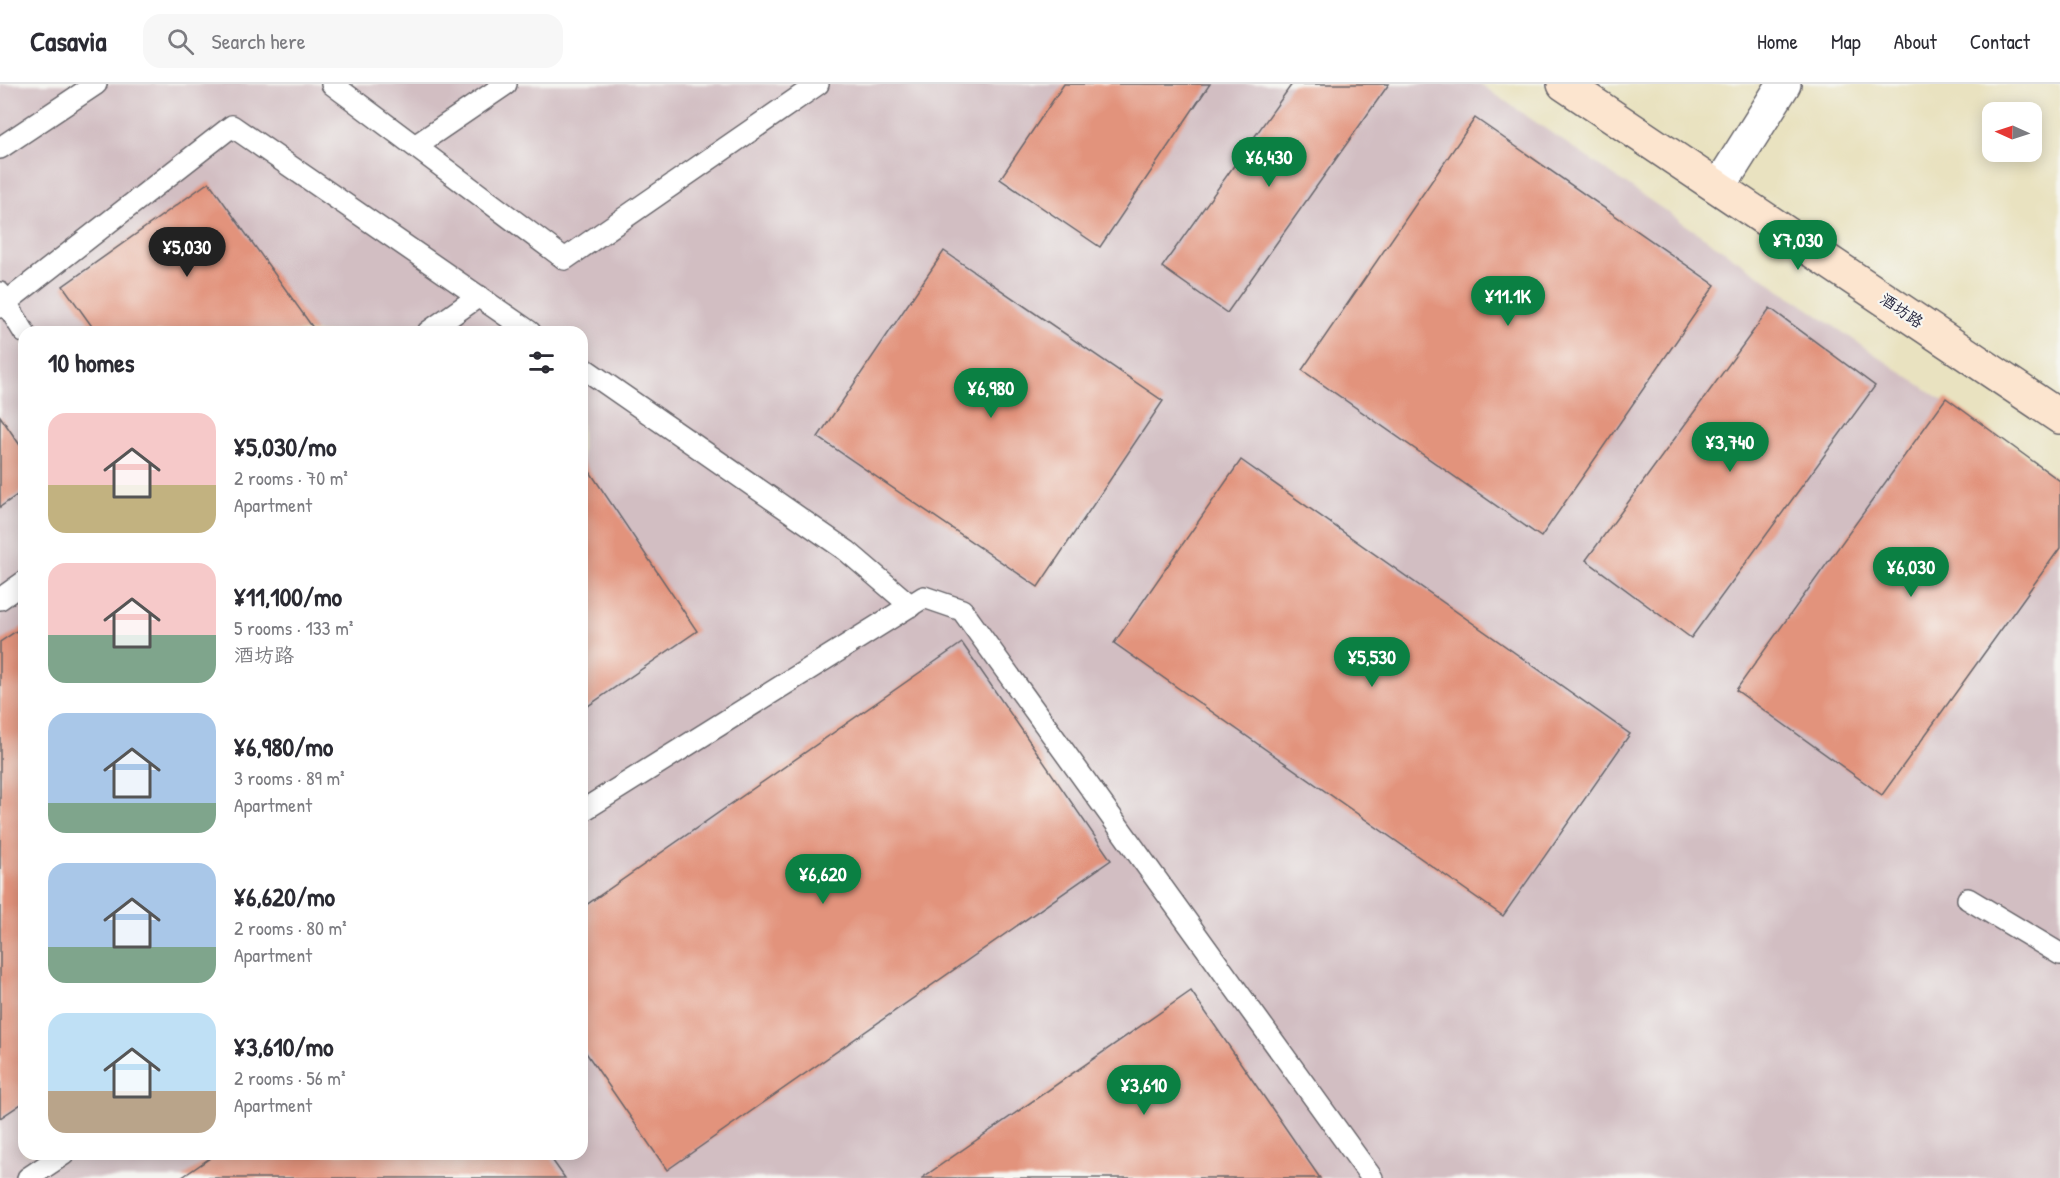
<!DOCTYPE html>
<html lang="en">
<head>
<meta charset="utf-8">
<style>
  :root { --surface:#fff; --page:#f7f7f7; --text:#2b2b33; --muted:#7c7c81; --line:#e1e1e2; --accent:#0b8043 }
  body { margin:0; font-family:"Patrick Hand","LXGW WenKai TC",sans-serif; background:var(--page); color:var(--text); height:100vh; display:flex; flex-direction:column; font-size:22px; white-space:nowrap }
  * { box-sizing:border-box; margin:0 }
  p { font-size:20px; color:var(--muted) }
  .icon { flex:none; width:33px; height:33px; fill:none; stroke:currentColor; stroke-width:2; stroke-linecap:round; stroke-linejoin:round }
  .map { position:relative; flex:1; overflow:hidden }
  .sheet { position:absolute; left:18px; top:242px; width:570px; height:834px; display:flex; flex-direction:column; background:var(--surface); border-radius:18px; box-shadow:0 3px 15px #0003 }
  .sheet>* { flex:none }
  .needle { width:39px; rotate:273deg }
  .buttons { position:absolute; left:1982px; top:18px; display:grid; gap:12px }
  .buttons a { display:grid; place-items:center; width:60px; height:60px; border-radius:12px; background:var(--surface); box-shadow:0 3px 15px #0003; font-size:30px }
  .price { position:absolute; translate:-50% -51px; padding:0 14px; border-radius:21px; background:var(--accent); color:#fff; font-size:20px; line-height:39px; filter:drop-shadow(0 2px 3px #0008) }
  .price::after { content:''; position:absolute; left:50%; top:36px; width:18px; height:14px; margin-left:-9px; background:inherit; clip-path:polygon(0 0,100% 0,50% 100%) }
  .price.on { background:#222; color:#fff }
  ul { padding:0; list-style:none }
  li { display:flex; align-items:center; gap:18px; height:150px; padding:0 30px }
  li span { display:grid; place-items:center; flex:none; width:168px; height:120px; border-radius:18px; color:#555 }
  li>.icon { margin-inline-start:auto }
  span .icon { width:72px; height:72px; fill:#fffc; stroke-width:1 }
  li b { font-size:26px }
  h2 { display:flex; justify-content:space-between; align-items:center; height:72px; padding:0 30px; font-size:26px }
  header { display:flex; align-items:center; gap:36px; box-sizing:border-box; height:84px; padding:0 30px; background:var(--surface); border-bottom:2px solid var(--line) }
  header strong { font-size:28px }
  nav { display:flex; gap:33px; margin-inline-start:auto; font-size:21px }
  .search { width:420px; height:54px; background:var(--page); display:flex; align-items:center; gap:15px; box-sizing:border-box; padding:0 21px; border-radius:18px; color:var(--muted); font-size:22px }
  .map>svg:first-child { display:block }
</style>
</head>
<body>
<header>
<strong>Casavia</strong>
<div class="search"><svg class="icon" aria-label="search" viewBox="0 0 24 24"><circle cx="10" cy="10" r="6"/><path d="M15 15l6 6"/></svg>Search here</div>
<nav><a>Home</a><a>Map</a><a>About</a><a>Contact</a></nav>
</header>
<div class="map">
<svg width="2060" height="1094" viewBox="0 0 2060 1094">
  <rect width="100%" height="100%" fill="#f6f6f2"/>
  <filter id="ink" filterUnits="userSpaceOnUse"><feTurbulence type="fractalNoise" baseFrequency=".0167" numOctaves="2"/><feDisplacementMap in="SourceGraphic" scale="12" xChannelSelector="R" yChannelSelector="G"/><feConvolveMatrix kernelMatrix="1 2 1 2 8 2 1 2 1" color-interpolation-filters="sRGB"/></filter>
  <filter id="wash" filterUnits="userSpaceOnUse"><feTurbulence type="fractalNoise" baseFrequency=".008" numOctaves="4" result="noise"/><feDisplacementMap in="SourceGraphic" scale="24" xChannelSelector="R" yChannelSelector="G"/><feGaussianBlur stdDeviation="1.35" result="paint"/><feColorMatrix in="noise" values="0 0 0 0 0 0 0 0 0 0 0 0 0 0 0 0 0 1.4 0 .05"/><feComposite in="paint" operator="in"/></filter>
  <g filter="url(#wash)">
    <rect width="100%" height="100%" fill="#e9e2c0"/>
    <path fill="#d2bec2" fill-rule="evenodd" d="M 0,0 L 1480,0 L 2060,397 L 2060,1094 L 0,1094 ZM 24,248 L 582,248 L 582,1070 L 24,1070 Z"/>
    <g id="blocks">
      <path fill="#e2937c" d="M 1064,0 L 1210,0 L 1100,163 L 1000,95 Z
        M 1292,0 L 1389,0 L 1227,229 L 1162,183 Z
        M 1475,34 L 1715,201 L 1541,453 L 1302,286 Z
        M 209,98 L 316,248 L 96,248 L 63,202 Z
        M 944,167 L 1163,317 L 1038,503 L 818,353 Z
        M 1770,224 L 1875,302 L 1691,554 L 1586,476 Z
        M 1946,314 L 2060,397 L 2060,464 L 1882,711 L 1736,606 Z
        M 0,332 L 24,367 L 24,406 L 0,423 Z
        M 582,376 L 697,547 L 582,626 Z
        M 1241,376 L 1630,650 L 1503,832 L 1114,559 Z
        M 24,542 L 24,1018 L 0,1034 L 0,558 Z
        M 962,559 L 1111,776 L 667,1086 L 582,963 L 582,824 Z
        M 1191,907 L 1320,1094 L 922,1094 Z
        M 216,1070 L 548,1070 L 565,1094 L 181,1094 Z"/>
    </g>
  </g>
  <g filter="url(#ink)">
    <use href="#blocks" fill-opacity="0" stroke="#68656a" stroke-width="1.5"/>
    <g fill="none" stroke-linecap="round" stroke-linejoin="round">
      <defs>
        <path id="lane" d="M 332,0 L 565,175 L 818,0
          M 415,62 L 506,0
          M 0,64 L 96,0
          M 0,209 L 24,248
          M 0,223 L 232,42 L 530,248
          M 428,248 L 479,212
          M 582,283 L 847,467 L 911,522
          M 0,515 L 24,498
          M 582,727 L 924,513 L 962,526 L 1372,1094
          M 1968,815 L 2060,870
          M 28,1094 L 64,1070"/>
        <path id="street" d="M 1719,103 L 1784,0"/>
        <path id="secondary" d="M 1564,0 L 2060,333"/>
      </defs>
      <use href="#lane" stroke="#68656a" stroke-width="24"/>
      <use href="#street" stroke="#68656a" stroke-width="36"/>
      <use href="#secondary" stroke="#68656a" stroke-width="36"/>
      <use href="#lane" stroke="#fff" stroke-width="21"/>
      <use href="#street" stroke="#fff" stroke-width="33"/>
      <use href="#secondary" stroke="#fce5cf" stroke-width="33"/>
    </g>
  </g>
  <g text-anchor="middle" stroke-width="4.5" stroke-linejoin="round" paint-order="stroke">
    <g font-size="16" fill="#22223b" stroke="#f6f6f2">
      <text transform="translate(1902 226) rotate(34)" y="6">酒坊路</text>
    </g>
  </g>
</svg>
<div class="buttons">
<a><svg class="needle" viewBox="-14 -14 28 28"><path d="M0-13l5 13h-10z" fill="#e53935"/><path d="M0 13l5-13h-10z" fill="#7c7c81"/></svg></a>
</div>
<b class="price" style="left:1269px;top:104px">¥6,430</b>
<b class="price" style="left:1798px;top:187px">¥7,030</b>
<b class="price on" style="left:187px;top:194px">¥5,030</b>
<b class="price" style="left:1508px;top:243px">¥11.1K</b>
<b class="price" style="left:991px;top:335px">¥6,980</b>
<b class="price" style="left:1730px;top:389px">¥3,740</b>
<b class="price" style="left:1911px;top:514px">¥6,030</b>
<b class="price" style="left:1372px;top:604px">¥5,530</b>
<b class="price" style="left:823px;top:821px">¥6,620</b>
<b class="price" style="left:1144px;top:1032px">¥3,610</b>
<section class="sheet">
<h2>10 homes<svg class="icon" aria-label="filters" viewBox="0 0 24 24"><path d="M4 7h16M4 17h16"/><circle cx="9" cy="7" r="2"/><circle cx="15" cy="17" r="2"/></svg></h2>
<ul>
<li><span style="background:linear-gradient(#f6c9c9 60%,#c2b280 0)"><svg class="icon" aria-label="home" viewBox="0 0 24 24"><path d="M3 11l9-7 9 7M6 9v11h12V9"/></svg></span><div><b>¥5,030/mo</b><p>2 rooms · 70 m²</p><p>Apartment</p></div></li>
<li><span style="background:linear-gradient(#f6c9c9 60%,#7fa58c 0)"><svg class="icon" aria-label="home" viewBox="0 0 24 24"><path d="M3 11l9-7 9 7M6 9v11h12V9"/></svg></span><div><b>¥11,100/mo</b><p>5 rooms · 133 m²</p><p>酒坊路</p></div></li>
<li><span style="background:linear-gradient(#a9c7e8 75%,#7fa58c 0)"><svg class="icon" aria-label="home" viewBox="0 0 24 24"><path d="M3 11l9-7 9 7M6 9v11h12V9"/></svg></span><div><b>¥6,980/mo</b><p>3 rooms · 89 m²</p><p>Apartment</p></div></li>
<li><span style="background:linear-gradient(#a9c7e8 70%,#7fa58c 0)"><svg class="icon" aria-label="home" viewBox="0 0 24 24"><path d="M3 11l9-7 9 7M6 9v11h12V9"/></svg></span><div><b>¥6,620/mo</b><p>2 rooms · 80 m²</p><p>Apartment</p></div></li>
<li><span style="background:linear-gradient(#bfe0f5 65%,#b9a48a 0)"><svg class="icon" aria-label="home" viewBox="0 0 24 24"><path d="M3 11l9-7 9 7M6 9v11h12V9"/></svg></span><div><b>¥3,610/mo</b><p>2 rooms · 56 m²</p><p>Apartment</p></div></li>
</ul>
</section>
</div>
</body>
</html>
